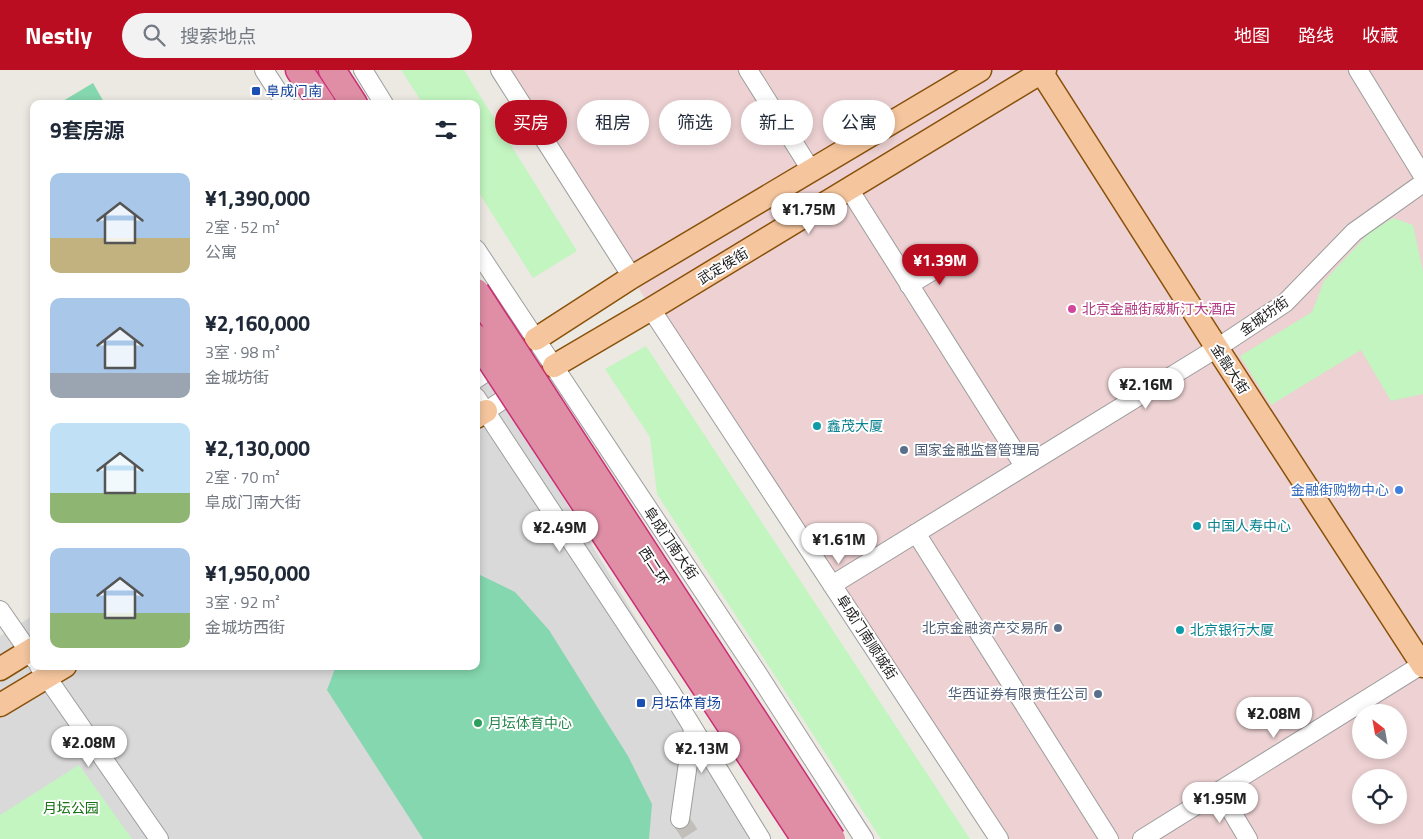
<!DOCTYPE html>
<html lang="zh">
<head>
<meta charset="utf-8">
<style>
  :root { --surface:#fff; --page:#f2f2f3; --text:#1f2937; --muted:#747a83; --accent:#ba0d21 }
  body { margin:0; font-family:"Titillium Web","Noto Sans SC",sans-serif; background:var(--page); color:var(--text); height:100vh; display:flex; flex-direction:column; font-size:19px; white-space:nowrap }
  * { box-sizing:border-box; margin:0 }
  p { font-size:16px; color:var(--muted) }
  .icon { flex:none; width:28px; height:28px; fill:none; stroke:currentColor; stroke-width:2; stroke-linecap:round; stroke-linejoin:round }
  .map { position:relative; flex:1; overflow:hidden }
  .sheet { position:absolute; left:30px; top:30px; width:450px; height:570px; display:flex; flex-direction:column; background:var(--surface); border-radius:10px; box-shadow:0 2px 8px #0003 }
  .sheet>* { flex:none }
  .banner { position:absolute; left:495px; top:30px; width:475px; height:45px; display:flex; gap:10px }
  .needle { width:32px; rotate:329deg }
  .fabs { position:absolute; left:1352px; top:634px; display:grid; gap:10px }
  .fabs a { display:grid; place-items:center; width:55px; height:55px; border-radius:50%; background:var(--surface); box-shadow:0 2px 8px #0003; font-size:25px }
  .price { position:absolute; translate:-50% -42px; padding:0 11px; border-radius:18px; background:#fff; color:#222; font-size:16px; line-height:32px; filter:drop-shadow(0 1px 2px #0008) }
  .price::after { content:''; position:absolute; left:50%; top:30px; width:15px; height:11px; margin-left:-8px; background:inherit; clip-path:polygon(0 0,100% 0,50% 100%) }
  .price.selected { background:var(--accent); color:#fff }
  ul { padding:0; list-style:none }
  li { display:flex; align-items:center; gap:15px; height:125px; padding:0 20px }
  li span { display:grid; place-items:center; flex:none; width:140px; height:100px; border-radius:10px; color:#555 }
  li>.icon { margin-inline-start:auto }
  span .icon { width:60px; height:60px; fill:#fffc; stroke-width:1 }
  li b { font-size:21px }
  h2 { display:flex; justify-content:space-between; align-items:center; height:60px; padding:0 20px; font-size:21px }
  .chip { padding:0 18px; border-radius:22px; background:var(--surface); box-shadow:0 2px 8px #0003; font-size:18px; line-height:45px }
  .chip.selected { background:var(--accent); color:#fff }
  header { display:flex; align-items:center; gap:30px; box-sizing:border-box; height:70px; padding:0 25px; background:var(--accent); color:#fff }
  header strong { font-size:24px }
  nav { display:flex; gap:28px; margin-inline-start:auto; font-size:18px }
  .search { width:350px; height:45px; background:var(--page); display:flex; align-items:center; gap:12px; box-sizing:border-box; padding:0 18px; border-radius:28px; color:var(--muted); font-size:19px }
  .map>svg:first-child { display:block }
</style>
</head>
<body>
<header>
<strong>Nestly</strong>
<div class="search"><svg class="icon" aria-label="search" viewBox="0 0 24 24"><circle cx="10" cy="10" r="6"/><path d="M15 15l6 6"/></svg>搜索地点</div>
<nav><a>地图</a><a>路线</a><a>收藏</a></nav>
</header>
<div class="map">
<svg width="1423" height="769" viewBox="0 0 1423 769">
  <rect width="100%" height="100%" fill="#ece8e2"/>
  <path fill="#dad9d9" d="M 476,284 L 770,769 L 0,769 L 0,566 L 34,545 L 34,596 L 476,596 Z"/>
  <path fill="#edd1d3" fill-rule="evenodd" d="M 500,0 L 1423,0 L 1423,769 L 997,769 L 651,239 L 632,207 ZM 1361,642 L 1399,642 L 1399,680 L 1361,680 ZM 1361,708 L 1399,708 L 1399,745 L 1361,745 Z"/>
  <path fill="#c2f5c0" d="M 401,0 L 464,0 L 577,181 L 533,208 L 476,118 L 476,34 L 423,34 Z
    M 1393,148 L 1413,155 L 1423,202 L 1423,324 L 1391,331 L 1361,280 L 1271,335 L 1240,286 L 1312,242 L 1324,211 L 1369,163 Z
    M 646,276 L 970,769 L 881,769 L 657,424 L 650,367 L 605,299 Z
    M 79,695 L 132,769 L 0,769 L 0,745 Z"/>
  <path fill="#84d7ae" d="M 93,13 L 105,34 L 58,34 Z
    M 476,503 L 515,522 L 549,560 L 628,686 L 652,734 L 649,769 L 423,769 L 327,620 L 336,596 L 476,596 Z"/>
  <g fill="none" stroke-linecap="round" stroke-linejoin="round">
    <path stroke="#c2bfba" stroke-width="18" stroke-dasharray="18 9" stroke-linecap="butt" d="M 680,749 L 693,769"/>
    <defs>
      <path id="minor" d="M 264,0 L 286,34
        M 363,0 L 384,34
        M 500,0 L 632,207
        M 748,0 L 811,100
        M 1358,0 L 1423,106
        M 849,119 L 1024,396
        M 476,179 L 758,604 L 864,769
        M 909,215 L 954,188
        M 651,239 L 999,769
        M 476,309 L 502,291
        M 476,327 L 671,622 L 761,769
        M 486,341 L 521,318
        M 916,463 L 1109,769
        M 832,515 L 1217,278 L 1285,233 L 1354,162 L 1423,113
        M 0,540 L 34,589
        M 39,596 L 159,769
        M 1220,722 L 1248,769
        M 680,749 L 693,658
        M 1142,769 L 1423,594"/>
      <path id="major" d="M 1040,0 L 1217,278 L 1423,596
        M 536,269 L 632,207 L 980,0
        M 554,296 L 651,239 L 1045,0
        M 476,347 L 486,341
        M 0,599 L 34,578
        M 0,635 L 65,596"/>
      <path id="highway" d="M 299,0 L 322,34
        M 332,0 L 354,34"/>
    </defs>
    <use href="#minor" stroke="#9d9d9d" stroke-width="20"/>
    <use href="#major" stroke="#89510a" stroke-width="25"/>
    <use href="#highway" stroke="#ca2f75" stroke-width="29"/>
    <use href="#minor" stroke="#fff" stroke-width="18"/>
    <use href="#major" stroke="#f5c69e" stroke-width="22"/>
    <use href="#highway" stroke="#df8ea6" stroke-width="26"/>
    <defs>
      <path id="highway-bridge" d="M 476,222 L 832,769
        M 476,268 L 805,769"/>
    </defs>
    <use href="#highway-bridge" stroke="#ca2f75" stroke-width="29" stroke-linecap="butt"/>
    <use href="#highway-bridge" stroke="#df8ea6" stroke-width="26"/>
  </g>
  <g fill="#1a4fb4" stroke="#fff" stroke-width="2">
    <rect x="251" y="16" width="10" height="10" rx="2.5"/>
    <rect x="636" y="628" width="10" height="10" rx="2.5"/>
  </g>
  <circle fill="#d1479c" stroke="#fff" stroke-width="2" cx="1072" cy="239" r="5"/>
  <g fill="#0f9aa8" stroke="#fff" stroke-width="2">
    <circle cx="817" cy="356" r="5"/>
    <circle cx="1197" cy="456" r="5"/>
    <circle cx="1180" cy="560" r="5"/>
  </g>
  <g fill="#5c6f8a" stroke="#fff" stroke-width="2">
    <circle cx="904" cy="380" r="5"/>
    <circle cx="1058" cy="558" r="5"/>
    <circle cx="1098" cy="624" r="5"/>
  </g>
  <circle fill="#3f7fe0" stroke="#fff" stroke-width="2" cx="1399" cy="420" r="5"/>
  <circle fill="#2e9e5b" stroke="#fff" stroke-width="2" cx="478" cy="653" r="5"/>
  <g text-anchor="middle" stroke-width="4" stroke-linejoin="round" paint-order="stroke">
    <g font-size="14" fill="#164399" stroke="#fff" text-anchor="start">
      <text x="266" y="26">阜成门南</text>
      <text x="651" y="638">月坛体育场</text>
    </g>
    <g font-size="14" fill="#1c1c1c" stroke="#fff">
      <text transform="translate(723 196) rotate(-31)" y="5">武定侯街</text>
      <text transform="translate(1264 246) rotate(-35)" y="5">金城坊街</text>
      <text transform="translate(1230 299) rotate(57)" y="5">金融大街</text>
      <text transform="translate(671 473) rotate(56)" y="5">阜成门南大街</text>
      <text transform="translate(654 496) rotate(57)" y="5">西二环</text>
      <text transform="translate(867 567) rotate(57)" y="5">阜成门南顺城街</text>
    </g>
    <g font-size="14" fill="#b23c85" stroke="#fff" text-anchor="start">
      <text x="1082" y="244">北京金融街威斯汀大酒店</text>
    </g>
    <g font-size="14" fill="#0d838f" stroke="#fff" text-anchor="start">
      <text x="827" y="361">鑫茂大厦</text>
      <text x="1207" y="461">中国人寿中心</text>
      <text x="1190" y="565">北京银行大厦</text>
    </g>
    <g font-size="14" fill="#4e5e75" stroke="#fff" text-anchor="end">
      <text x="914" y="385" text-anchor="start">国家金融监督管理局</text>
      <text x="1048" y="563">北京金融资产交易所</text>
      <text x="1088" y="629">华西证券有限责任公司</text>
    </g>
    <g font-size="14" fill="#366cbe" stroke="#fff" text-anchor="end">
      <text x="1389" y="425">金融街购物中心</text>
    </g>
    <g font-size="14" fill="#27864d" stroke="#fff" text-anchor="start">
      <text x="488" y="658">月坛体育中心</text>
    </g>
    <g font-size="14" fill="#157112" stroke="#fff">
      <text x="71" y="743">月坛公园</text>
    </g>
  </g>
</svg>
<div class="fabs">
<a><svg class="needle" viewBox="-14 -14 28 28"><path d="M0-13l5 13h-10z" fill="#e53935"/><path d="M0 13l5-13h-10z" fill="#747a83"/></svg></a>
<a><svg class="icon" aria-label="locate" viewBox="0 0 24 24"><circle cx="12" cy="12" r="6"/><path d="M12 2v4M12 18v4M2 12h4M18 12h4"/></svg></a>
</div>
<b class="price" style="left:809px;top:165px">¥1.75M</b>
<b class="price selected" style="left:940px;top:216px">¥1.39M</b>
<b class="price" style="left:1146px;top:340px">¥2.16M</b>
<b class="price" style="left:560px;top:483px">¥2.49M</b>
<b class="price" style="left:839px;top:495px">¥1.61M</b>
<b class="price" style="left:1274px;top:669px">¥2.08M</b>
<b class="price" style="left:89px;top:698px">¥2.08M</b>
<b class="price" style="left:702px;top:704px">¥2.13M</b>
<b class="price" style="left:1220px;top:754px">¥1.95M</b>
<div class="banner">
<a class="chip selected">买房</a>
<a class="chip">租房</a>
<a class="chip">筛选</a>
<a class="chip">新上</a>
<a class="chip">公寓</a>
</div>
<section class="sheet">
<h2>9套房源<svg class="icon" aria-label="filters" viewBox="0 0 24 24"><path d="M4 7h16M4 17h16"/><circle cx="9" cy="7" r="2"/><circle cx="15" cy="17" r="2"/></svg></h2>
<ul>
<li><span style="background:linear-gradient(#a9c7e8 65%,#c2b280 0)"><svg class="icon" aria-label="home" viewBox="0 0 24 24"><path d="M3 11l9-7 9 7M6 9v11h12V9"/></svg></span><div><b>¥1,390,000</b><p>2室 · 52 m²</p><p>公寓</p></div></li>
<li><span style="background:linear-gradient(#a9c7e8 75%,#9aa5b1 0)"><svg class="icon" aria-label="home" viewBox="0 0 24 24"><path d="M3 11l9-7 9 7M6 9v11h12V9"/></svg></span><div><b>¥2,160,000</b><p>3室 · 98 m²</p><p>金城坊街</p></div></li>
<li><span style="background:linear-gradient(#bfe0f5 70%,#8fb573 0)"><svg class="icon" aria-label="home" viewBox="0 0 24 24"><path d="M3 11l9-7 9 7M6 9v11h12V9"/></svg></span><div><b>¥2,130,000</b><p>2室 · 70 m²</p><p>阜成门南大街</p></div></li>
<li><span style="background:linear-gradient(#a9c7e8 65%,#8fb573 0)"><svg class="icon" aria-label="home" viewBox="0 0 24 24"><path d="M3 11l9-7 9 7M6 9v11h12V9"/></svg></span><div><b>¥1,950,000</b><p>3室 · 92 m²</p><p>金城坊西街</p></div></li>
</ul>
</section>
</div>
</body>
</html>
